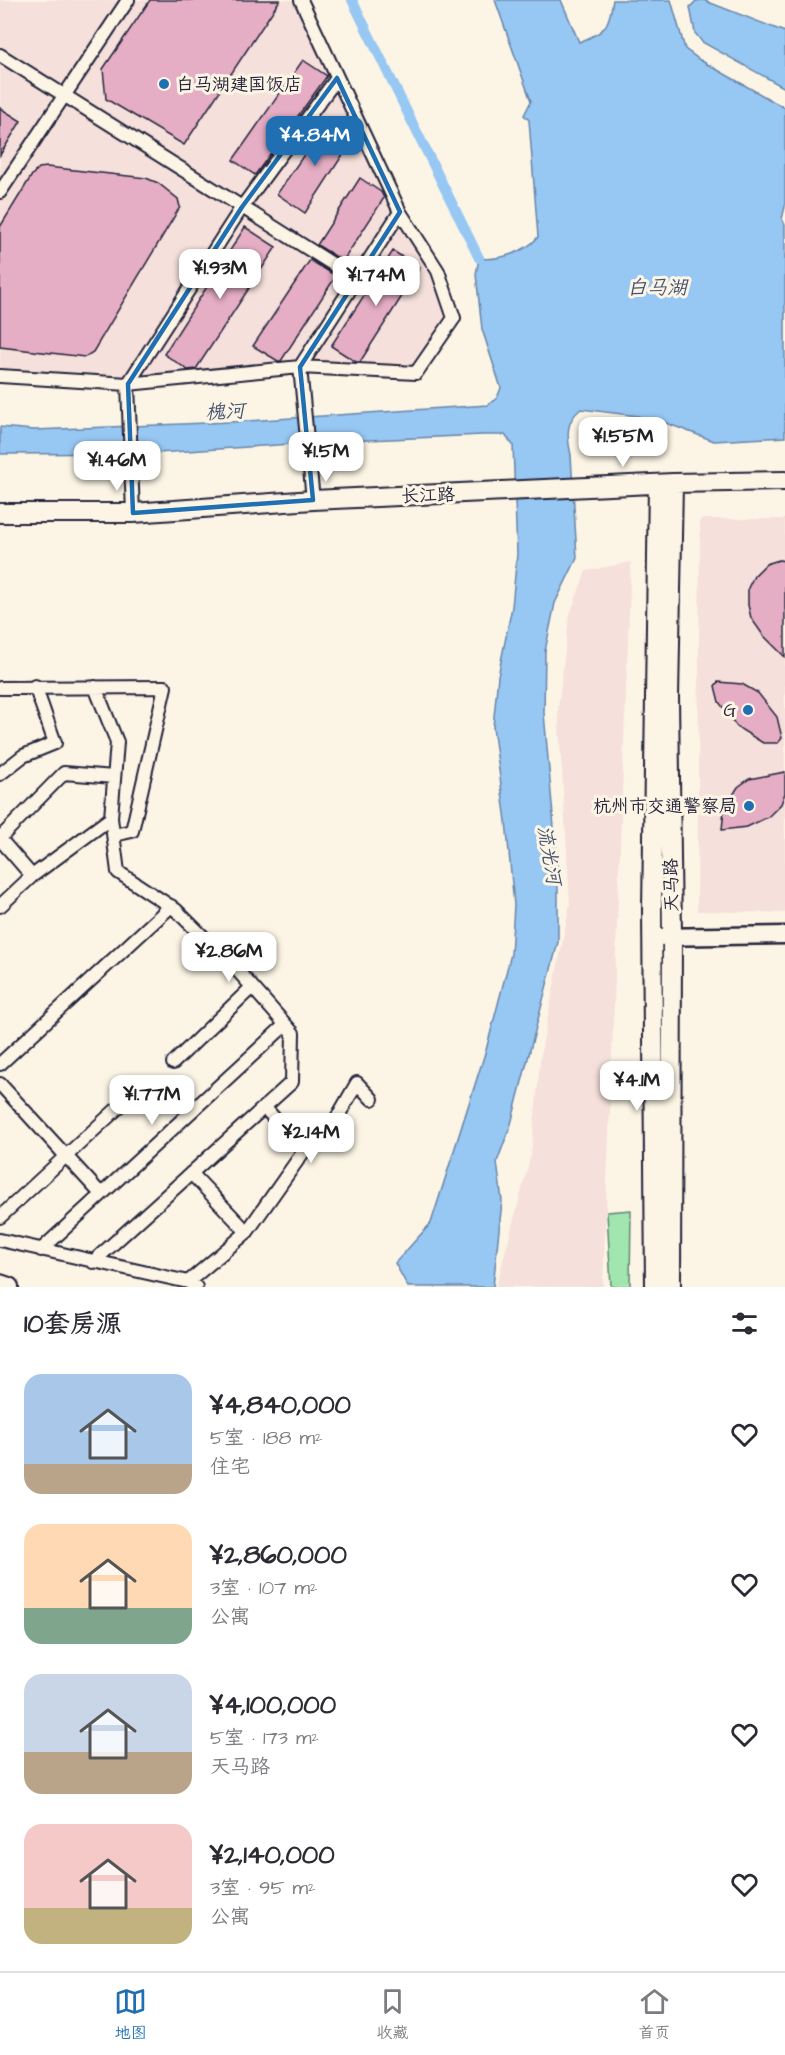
<!DOCTYPE html>
<html lang="zh">
<head>
<meta charset="utf-8">
<style>
  :root { --surface:#fff; --page:#f2f2f3; --text:#2b2b33; --muted:#7c7c81; --line:#e1e1e2; --accent:#1f6fb2 }
  body { margin:0; font-family:"Architects Daughter","LXGW WenKai TC",sans-serif; background:var(--page); color:var(--text); height:100vh; display:flex; flex-direction:column; font-size:22px; white-space:nowrap }
  * { box-sizing:border-box; margin:0 }
  p { font-size:20px; color:var(--muted) }
  .icon { flex:none; width:33px; height:33px; fill:none; stroke:currentColor; stroke-width:2; stroke-linecap:round; stroke-linejoin:round }
  .map { position:relative; height:1287px; overflow:hidden }
  .details { display:flex; flex-direction:column; background:var(--surface); flex:1 }
  .details>* { flex:none }
  .price { position:absolute; translate:-50% -51px; padding:0 14px; border-radius:12px; background:#fff; color:#222; font-size:20px; line-height:39px; filter:drop-shadow(0 2px 3px #0008) }
  .price::after { content:''; position:absolute; left:50%; top:36px; width:18px; height:14px; margin-left:-9px; background:inherit; clip-path:polygon(0 0,100% 0,50% 100%) }
  .price.selected { background:var(--accent); color:#fff }
  ul { padding:0; list-style:none }
  li { display:flex; align-items:center; gap:18px; height:150px; padding:0 24px }
  li span { display:grid; place-items:center; flex:none; width:168px; height:120px; border-radius:18px; color:#555 }
  li>.icon { margin-inline-start:auto }
  span .icon { width:72px; height:72px; fill:#fffc; stroke-width:1 }
  li b { font-size:26px }
  h2 { display:flex; justify-content:space-between; align-items:center; height:72px; padding:0 24px; font-size:26px }
  .tab-bar { display:flex; justify-content:space-around; align-items:center; height:84px; border-top:2px solid var(--line); background:var(--surface); font-size:16px; color:var(--muted) }
  .tab-bar a { display:grid; justify-items:center; gap:3px }
  .tab-bar .selected { color:var(--accent) }
  .map>svg:first-child { display:block }
</style>
</head>
<body>
<div class="map">
<svg width="785" height="1287" viewBox="0 0 785 1287">
  <rect width="100%" height="100%" fill="#fcf5e5"/>
  <filter id="ink" filterUnits="userSpaceOnUse"><feTurbulence type="fractalNoise" baseFrequency=".0167" numOctaves="2"/><feDisplacementMap in="SourceGraphic" scale="12" xChannelSelector="R" yChannelSelector="G"/><feConvolveMatrix kernelMatrix="1 2 1 2 8 2 1 2 1" color-interpolation-filters="sRGB"/></filter>
  <g filter="url(#ink)">
    <path fill="#f5e0db" d="M 0,0 L 301,0 L 399,212 L 438,271 L 454,318 L 416,373 L 300,367 L 128,384 L 0,376 Z
      M 700,519 L 785,519 L 785,913 L 697,911 Z
      M 631,562 L 603,1287 L 496,1287 L 531,1155 L 541,1052 L 570,904 L 558,708 L 569,617 L 586,571 Z"/>
    <path fill="#a1e5af" stroke="#628475" stroke-width="1.5" d="M 631,1210 L 630,1287 L 611,1287 L 607,1212 Z"/>
    <path fill="#97c7f3" stroke="#6885a9" stroke-width="1.5" d="M 495,0 L 561,0 L 579,42 C 606,32 608,28 613,0 L 671,0 L 685,49 L 700,60 L 785,108 L 785,207 L 782,219 L 785,225 L 785,437 L 714,441 L 666,423 L 650,421 L 638,416 L 581,409 C 565,421 567,437 571,455 L 577,558 L 555,603 L 545,651 L 544,713 L 558,873 L 558,942 L 511,1124 L 497,1162 L 502,1201 L 493,1287 L 408,1287 L 395,1263 L 431,1223 L 486,1050 L 511,954 L 514,905 L 506,821 L 493,727 L 498,676 L 512,607 L 517,554 L 513,445 L 505,435 L 483,435 L 322,442 L 157,453 L 0,454 L 0,427 L 34,430 L 231,422 L 488,405 L 497,398 L 501,388 L 482,329 L 476,274 L 479,258 C 498,261 526,252 538,237 L 529,120 L 524,115 L 531,101 Z
      M 703,0 L 785,32 L 785,88 L 702,42 L 695,33 L 690,7 L 696,1 Z"/>
    <g fill="none" stroke-linecap="round" stroke-linejoin="round">
      <path stroke="#97c7f3" stroke-width="10" d="M 352,0 L 479,258"/>
    </g>
    <path fill="#e5aec4" stroke="#22223b" stroke-width="1.5" d="M 150,0 L 280,0 L 184,145 L 106,99 L 103,69 Z
      M 303,60 L 327,76 L 255,175 L 233,160 Z
      M 0,108 L 21,121 L 0,155 Z
      M 327,121 L 353,139 L 305,213 L 277,194 Z
      M 47,167 L 146,178 L 158,183 L 178,199 L 180,207 L 93,352 L 85,357 L 0,347 L 0,227 L 32,175 L 39,168 Z
      M 360,178 L 381,192 L 384,198 L 343,261 L 317,245 Z
      M 245,227 L 276,247 L 196,369 L 188,370 L 164,354 Z
      M 393,251 L 420,268 L 360,362 L 356,362 L 331,346 Z
      M 310,260 L 336,276 L 281,361 L 278,361 L 253,346 Z
      M 779,560 L 785,561 L 785,657 L 763,635 L 751,618 L 748,605 L 748,588 L 754,576 L 766,564 Z
      M 718,682 L 742,684 L 758,693 L 777,717 L 782,738 L 778,743 L 763,743 L 737,727 L 719,702 L 715,686 Z
      M 785,772 L 785,793 L 781,804 L 768,817 L 747,827 L 722,830 L 724,809 L 738,787 L 749,779 Z"/>
    <g fill="none" stroke-linecap="round" stroke-linejoin="round">
      <defs>
        <path id="minor" d="M 0,55 L 242,207 L 128,384 L 133,513
          M 337,78 L 242,207 L 356,279
          M 0,192 L 128,0
          M 0,376 L 128,384 L 300,367 L 416,373 L 454,318 L 438,271 L 400,212 L 301,0
          M 313,500 L 300,367 L 400,212
          M 0,688 L 165,687 L 132,831 L 114,835
          M 0,774 L 23,756 L 55,743 L 35,686
          M 0,838 L 64,773 L 114,777
          M 0,839 L 32,876
          M 0,906 L 32,876 L 111,818
          M 173,1063 L 252,987
          M 0,1064 L 171,906
          M 0,1084 L 100,1193
          M 264,1107 L 304,1151 L 327,1135 L 357,1083 L 372,1099
          M 191,1173 L 247,1232 L 304,1151
          M 0,1217 L 120,1106
          M 0,1240 L 188,1282
          M 41,1250 L 285,1025
          M 93,1262 L 292,1082 L 293,1033 L 238,971 L 176,910 L 118,872 L 111,818 L 117,742 L 95,687
          M 196,1287 L 188,1282 L 247,1232"/>
        <path id="tertiary" d="M 653,937 L 785,935"/>
        <path id="secondary" d="M 0,513 L 133,513 L 313,500 L 673,483 L 785,481
          M 0,1284 L 9,1287
          M 655,1287 L 652,910 L 658,484
          M 671,1287 L 672,936 L 669,697 L 673,483"/>
      </defs>
      <use href="#minor" stroke="#22223b" stroke-width="16"/>
      <use href="#tertiary" stroke="#22223b" stroke-width="21"/>
      <use href="#secondary" stroke="#22223b" stroke-width="22"/>
      <use href="#minor" stroke="#fcf5e5" stroke-width="12"/>
      <use href="#tertiary" stroke="#fcf5e5" stroke-width="16"/>
      <use href="#secondary" stroke="#fcf5e5" stroke-width="18"/>
    </g>
  </g>
  <path fill="none" stroke="#1f6fb2" stroke-width="4.5" stroke-linejoin="round" d="M 337,78 L 400,212 L 300,367 L 313,500 L 133,513 L 128,384 L 242,207 Z"/>
  <g fill="#1f6fb2" stroke="#fcf5e5" stroke-width="2">
    <circle cx="164" cy="84" r="6"/>
    <circle cx="748" cy="710" r="6"/>
    <circle cx="749" cy="806" r="6"/>
  </g>
  <g text-anchor="middle" stroke-width="6" stroke-linejoin="round" paint-order="stroke">
    <g font-size="18" fill="#22223b" stroke="#fcf5e5" text-anchor="end">
      <text x="176" y="90" text-anchor="start">白马湖建国饭店</text>
      <text x="736" y="716">G</text>
      <text x="737" y="812">杭州市交通警察局</text>
    </g>
    <g font-size="18" fill="#22223b" stroke="#fcf5e5">
      <text transform="translate(428 495) rotate(-2)" y="6">长江路</text>
      <text transform="translate(671 885) rotate(-91)" y="6">天马路</text>
    </g>
    <g font-size="20" font-style="italic" fill="#455472" stroke="#fcf5e5">
      <text x="657" y="294">白马湖</text>
      <text transform="translate(225 411) rotate(-3)" y="7">槐河</text>
      <text transform="translate(550 855) rotate(80)" y="7">流光河</text>
    </g>
  </g>
</svg>
<b class="price selected" style="left:315px;top:167px">¥4.84M</b>
<b class="price" style="left:220px;top:300px">¥1.93M</b>
<b class="price" style="left:376px;top:307px">¥1.74M</b>
<b class="price" style="left:623px;top:468px">¥1.55M</b>
<b class="price" style="left:326px;top:483px">¥1.5M</b>
<b class="price" style="left:117px;top:492px">¥1.46M</b>
<b class="price" style="left:229px;top:983px">¥2.86M</b>
<b class="price" style="left:637px;top:1112px">¥4.1M</b>
<b class="price" style="left:152px;top:1126px">¥1.77M</b>
<b class="price" style="left:311px;top:1164px">¥2.14M</b>
</div>
<section class="details">
<h2>10套房源<svg class="icon" aria-label="filters" viewBox="0 0 24 24"><path d="M4 7h16M4 17h16"/><circle cx="9" cy="7" r="2"/><circle cx="15" cy="17" r="2"/></svg></h2>
<ul>
<li><span style="background:linear-gradient(#a9c7e8 75%,#b9a48a 0)"><svg class="icon" aria-label="home" viewBox="0 0 24 24"><path d="M3 11l9-7 9 7M6 9v11h12V9"/></svg></span><div><b>¥4,840,000</b><p>5室 · 188 m²</p><p>住宅</p></div><svg class="icon" aria-label="heart" viewBox="0 0 24 24"><path d="M12 20l-8-8c-3-5 5-10 8-4 3-6 11-1 8 4z"/></svg></li>
<li><span style="background:linear-gradient(#ffd9b3 70%,#7fa58c 0)"><svg class="icon" aria-label="home" viewBox="0 0 24 24"><path d="M3 11l9-7 9 7M6 9v11h12V9"/></svg></span><div><b>¥2,860,000</b><p>3室 · 107 m²</p><p>公寓</p></div><svg class="icon" aria-label="heart" viewBox="0 0 24 24"><path d="M12 20l-8-8c-3-5 5-10 8-4 3-6 11-1 8 4z"/></svg></li>
<li><span style="background:linear-gradient(#c9d6e8 65%,#b9a48a 0)"><svg class="icon" aria-label="home" viewBox="0 0 24 24"><path d="M3 11l9-7 9 7M6 9v11h12V9"/></svg></span><div><b>¥4,100,000</b><p>5室 · 173 m²</p><p>天马路</p></div><svg class="icon" aria-label="heart" viewBox="0 0 24 24"><path d="M12 20l-8-8c-3-5 5-10 8-4 3-6 11-1 8 4z"/></svg></li>
<li><span style="background:linear-gradient(#f6c9c9 70%,#c2b280 0)"><svg class="icon" aria-label="home" viewBox="0 0 24 24"><path d="M3 11l9-7 9 7M6 9v11h12V9"/></svg></span><div><b>¥2,140,000</b><p>3室 · 95 m²</p><p>公寓</p></div><svg class="icon" aria-label="heart" viewBox="0 0 24 24"><path d="M12 20l-8-8c-3-5 5-10 8-4 3-6 11-1 8 4z"/></svg></li>
</ul>
</section>
<nav class="tab-bar">
<a class="selected"><svg class="icon" aria-label="map" viewBox="0 0 24 24"><path d="M3 6l6-2 6 2 6-2v14l-6 2-6-2-6 2zM9 4v14M15 6v14"/></svg>地图</a>
<a><svg class="icon" aria-label="saved" viewBox="0 0 24 24"><path d="M7 4h10v16l-5-4-5 4z"/></svg>收藏</a>
<a><svg class="icon" aria-label="home" viewBox="0 0 24 24"><path d="M3 11l9-7 9 7M6 9v11h12V9"/></svg>首页</a>
</nav>
</body>
</html>
